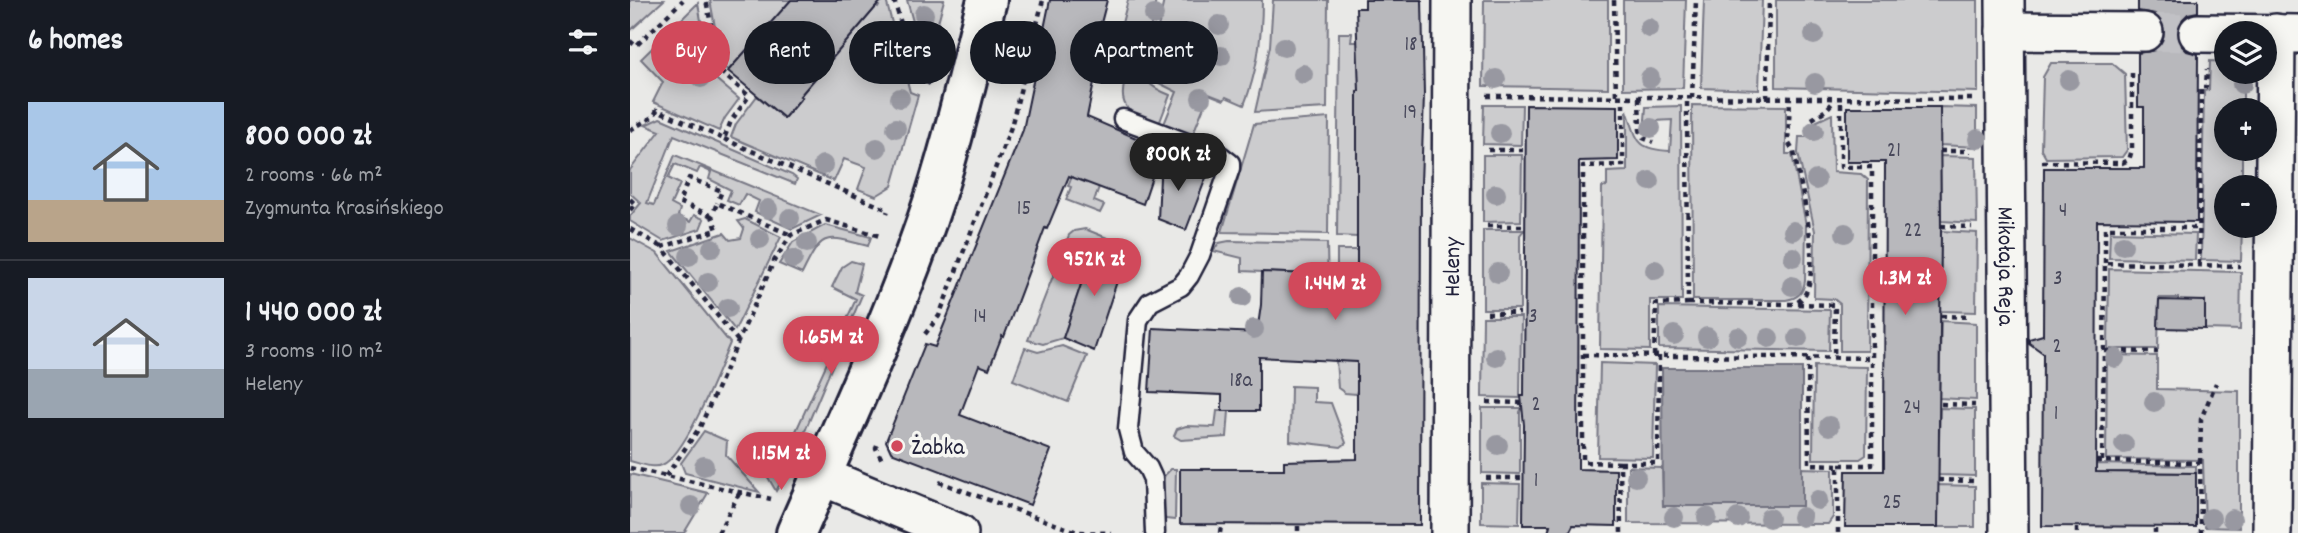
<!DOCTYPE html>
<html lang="en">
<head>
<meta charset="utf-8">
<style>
  :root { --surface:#171b24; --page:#20242c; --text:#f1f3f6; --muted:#9ea1a6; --line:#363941; --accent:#d1495b }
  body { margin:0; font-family:Dekko,sans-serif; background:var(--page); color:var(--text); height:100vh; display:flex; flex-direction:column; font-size:26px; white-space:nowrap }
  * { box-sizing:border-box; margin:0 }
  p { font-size:23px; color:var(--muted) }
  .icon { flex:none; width:38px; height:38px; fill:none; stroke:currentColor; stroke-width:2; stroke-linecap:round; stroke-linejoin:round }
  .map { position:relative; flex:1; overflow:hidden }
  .panel { display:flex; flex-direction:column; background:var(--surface); width:630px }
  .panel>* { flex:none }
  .hud { position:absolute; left:21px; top:21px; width:665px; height:63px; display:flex; gap:14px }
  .buttons { position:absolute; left:1584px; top:21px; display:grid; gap:14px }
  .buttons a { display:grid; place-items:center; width:63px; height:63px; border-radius:50%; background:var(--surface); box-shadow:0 4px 18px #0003; font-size:35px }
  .price { position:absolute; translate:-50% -60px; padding:0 16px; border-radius:24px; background:var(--accent); color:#fff; font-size:23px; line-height:46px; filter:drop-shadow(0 2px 4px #0008) }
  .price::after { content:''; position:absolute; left:50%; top:42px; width:21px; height:16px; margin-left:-10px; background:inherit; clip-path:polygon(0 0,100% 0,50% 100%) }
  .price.on { background:#222; color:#fff }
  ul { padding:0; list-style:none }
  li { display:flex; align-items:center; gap:21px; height:175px; padding:0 28px }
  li+li { border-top:2px solid var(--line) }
  li span { display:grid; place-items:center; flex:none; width:196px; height:140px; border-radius:0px; color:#555 }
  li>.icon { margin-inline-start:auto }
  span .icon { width:84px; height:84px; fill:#fffc; stroke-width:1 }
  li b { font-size:30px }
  h2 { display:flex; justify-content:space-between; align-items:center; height:84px; padding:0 28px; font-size:30px }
  .tag { padding:0 24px; border-radius:32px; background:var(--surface); box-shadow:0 4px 18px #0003; font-size:24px; line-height:63px }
  .tag.on { background:var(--accent); color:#fff }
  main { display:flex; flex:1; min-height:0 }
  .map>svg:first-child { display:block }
</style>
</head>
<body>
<main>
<section class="panel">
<h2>6 homes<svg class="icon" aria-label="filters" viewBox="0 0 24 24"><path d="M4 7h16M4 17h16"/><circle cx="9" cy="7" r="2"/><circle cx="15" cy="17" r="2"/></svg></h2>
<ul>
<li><span style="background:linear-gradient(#a9c7e8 70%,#b9a48a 0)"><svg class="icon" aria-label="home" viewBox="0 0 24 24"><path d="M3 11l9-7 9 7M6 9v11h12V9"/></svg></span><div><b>800 000 zł</b><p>2 rooms · 66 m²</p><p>Zygmunta Krasińskiego</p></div></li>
<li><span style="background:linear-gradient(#c9d6e8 65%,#9aa5b1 0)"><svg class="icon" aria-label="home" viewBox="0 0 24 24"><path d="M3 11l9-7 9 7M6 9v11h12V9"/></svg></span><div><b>1 440 000 zł</b><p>3 rooms · 110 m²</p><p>Heleny</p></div></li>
</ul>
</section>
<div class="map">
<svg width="1668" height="533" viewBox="0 0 1668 533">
  <rect width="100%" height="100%" fill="#e9e9e7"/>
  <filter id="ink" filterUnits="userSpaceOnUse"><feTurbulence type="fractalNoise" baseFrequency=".0143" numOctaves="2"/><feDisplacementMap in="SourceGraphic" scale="14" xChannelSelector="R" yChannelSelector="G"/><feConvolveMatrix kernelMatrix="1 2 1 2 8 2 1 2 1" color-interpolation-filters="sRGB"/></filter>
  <g filter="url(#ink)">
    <path fill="#ccccce" stroke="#777784" stroke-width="2" d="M 0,0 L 34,0 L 0,31 Z
      M 80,0 L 161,0 L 98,71 L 92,65 Z
      M 256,0 L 280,92 L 288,95 L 262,186 L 246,196 L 228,189 L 236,167 L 214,159 L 204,181 L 101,137 L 106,124 L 127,96 L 154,118 L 171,98 L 170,96 L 246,7 L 248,8 L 249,6 L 246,4 Z
      M 277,0 L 314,0 L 301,48 L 294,53 L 291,51 Z
      M 498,0 L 526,0 L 520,30 L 514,37 L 510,38 L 491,27 Z
      M 534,0 L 632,0 C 632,34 627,73 614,105 L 596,97 L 594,100 L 579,94 L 562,136 L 534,124 L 547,92 L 523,80 L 518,52 L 526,37 Z
      M 643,0 L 698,0 L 697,108 L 625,112 L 640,46 Z
      M 854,0 L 978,0 L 978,88 L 853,86 Z
      M 993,0 L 1056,0 L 1053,88 L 993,89 Z
      M 1074,0 L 1132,0 L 1129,90 L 1071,88 Z
      M 1146,0 L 1348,0 L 1348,92 L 1146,87 Z
      M 68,3 L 80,74 L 109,99 L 95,118 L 89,131 L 23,102 L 33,82 L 11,59 Z
      M 709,33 L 722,33 L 721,42 L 735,42 L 735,90 L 727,91 L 727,237 L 707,236 Z
      M 509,54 C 515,79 514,85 540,95 L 529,124 C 520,120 506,117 499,110 C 484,95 500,67 509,54 Z
      M 1580,61 L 1596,62 L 1596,72 L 1613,72 L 1613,110 L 1596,110 L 1596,149 L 1612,149 L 1612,187 L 1596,187 L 1596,226 L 1612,226 L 1611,261 L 1571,260 L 1574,91 L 1579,90 Z
      M 1421,63 L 1482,63 L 1495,74 L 1497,150 L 1492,157 L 1416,158 L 1411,149 L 1413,77 Z
      M 854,105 L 892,105 L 891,145 L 853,144 Z
      M 1062,105 L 1156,106 L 1156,154 L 1162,154 L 1176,225 L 1175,281 C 1173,293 1168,298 1156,300 L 1063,300 Z
      M 1051,106 L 1052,300 L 1020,300 L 1020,350 L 970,349 L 972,187 L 977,186 L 977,172 L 997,171 L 997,110 C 1008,141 1005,149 1040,151 L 1042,120 L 1024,121 L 1023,132 L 1014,132 L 1016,107 Z
      M 1310,107 L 1347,108 L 1347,147 L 1310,145 Z
      M 1202,114 L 1203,172 L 1231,174 L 1238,180 L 1237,351 L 1210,351 L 1210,304 L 1204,299 L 1184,298 L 1185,231 L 1168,153 L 1169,137 L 1181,137 L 1181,124 Z
      M 30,118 L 162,175 L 167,179 L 165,184 L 44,135 L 17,203 L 24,205 L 45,155 L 191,215 L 162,229 L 125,212 L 129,201 L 115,194 L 109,205 L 97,200 L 101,190 L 79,179 L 81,172 L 70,167 L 67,173 L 45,164 L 38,178 L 50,184 L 41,204 L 50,209 L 48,216 L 60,222 L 64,215 L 74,219 L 70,229 L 33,241 L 0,221 L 0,216 L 11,203 L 0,193 L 0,170 L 30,131 L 15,125 Z
      M 699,118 L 698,234 L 592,232 L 624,124 Z
      M 451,154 L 462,184 L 469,187 L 464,201 L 474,205 L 470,213 L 436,200 L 441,187 L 438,186 Z
      M 853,155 L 892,155 L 891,221 L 853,222 Z
      M 1310,156 L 1346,157 L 1347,223 L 1311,221 Z
      M 115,219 L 151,237 L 105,330 L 41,251 L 94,233 L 100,240 L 111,238 L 114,229 L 108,221 Z
      M 195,225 L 241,237 L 238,246 C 194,235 193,231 172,274 L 149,264 L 163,242 Z
      M 455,229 L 495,245 L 498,249 L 495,257 L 464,246 L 433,338 L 413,344 L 398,340 L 439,235 L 444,231 Z
      M 853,230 L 894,230 L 890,235 L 890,309 L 853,309 Z
      M 1311,231 L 1347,233 L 1346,312 L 1311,311 L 1309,308 Z
      M 1480,232 L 1566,234 L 1565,260 L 1479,258 Z
      M 0,238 L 27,253 L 100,343 C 89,369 56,455 32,465 C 23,469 9,463 0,461 Z
      M 599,241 L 697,243 L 698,294 L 680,274 L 612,271 L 612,258 L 583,251 L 589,243 Z
      M 707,250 L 727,250 L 735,309 L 707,312 Z
      M 221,261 L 232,264 L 225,292 L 232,295 L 162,462 L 146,491 L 126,457 L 127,454 L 151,464 L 226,299 L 202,287 L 212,267 Z
      M 1479,269 L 1611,272 L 1610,330 L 1575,329 L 1575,301 L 1548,328 L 1548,298 L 1529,298 L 1528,349 L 1478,349 Z
      M 1029,307 L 1200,310 L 1199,351 L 1029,348 Z
      M 853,317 L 891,317 L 890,398 L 852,397 Z
      M 682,321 L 726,322 L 735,390 L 727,390 L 726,394 L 715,393 L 708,388 L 706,360 L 681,360 Z
      M 1311,321 L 1346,323 L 1346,400 L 1309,398 Z
      M 432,346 L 457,356 L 438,402 L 383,380 L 395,348 L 408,352 Z
      M 1477,355 L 1527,356 L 1527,389 L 1609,391 L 1609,528 L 1575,527 L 1573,460 L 1476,459 Z
      M 970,363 L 1025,365 L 1023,458 L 968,457 Z
      M 1184,366 L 1237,367 L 1236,455 L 1230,459 L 1183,459 Z
      M 661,386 L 684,387 L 684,402 L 701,403 L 716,443 L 711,447 L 660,441 Z
      M 852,408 L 892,408 L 890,412 L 890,474 L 852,473 Z
      M 1310,408 L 1345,409 L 1345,476 L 1308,475 Z
      M 587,411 L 599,411 L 597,437 L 551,440 L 544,436 L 547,429 L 556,426 L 585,427 Z
      M 74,431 L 97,441 L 96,455 L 129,492 L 55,473 L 51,463 Z
      M 1466,464 L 1566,466 L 1566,473 L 1466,472 Z
      M 998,467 L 1032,468 L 1033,506 L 1172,506 L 1172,468 L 1203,469 L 1203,517 L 1198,524 L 998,523 Z
      M 541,469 L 546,469 L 545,520 L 536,519 L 533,516 L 533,480 L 535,475 Z
      M 0,474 L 78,493 L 54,533 L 0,533 Z
      M 851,483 L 890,484 L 889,524 L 851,523 Z
      M 1308,485 L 1345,486 L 1345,527 L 1308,527 Z"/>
    <path fill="#a5a5ac" stroke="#71717f" stroke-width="2" d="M 1032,368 L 1172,368 L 1172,506 L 1033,506 Z"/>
    <path fill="#b8b8bc" stroke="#22223b" stroke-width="2" d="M 161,0 L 252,0 L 170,96 L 172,97 L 154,118 L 98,71 Z
      M 420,0 L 477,0 L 469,31 L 512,47 L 501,73 L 469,58 L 457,117 L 513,141 L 509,149 L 529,156 L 513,204 L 439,176 L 417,229 L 415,228 L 374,337 L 372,336 L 359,369 L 349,365 L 330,415 L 421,450 L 400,505 L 261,452 L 256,441 L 295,344 L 305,347 L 393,130 Z
      M 735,0 L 792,0 L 794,95 L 791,184 L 790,525 L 550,524 L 550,469 L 654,469 L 654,461 L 727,459 L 727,362 L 629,357 L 629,411 L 592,411 L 592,395 L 519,392 L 523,328 L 627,333 L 631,305 L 632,272 L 727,276 L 727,91 L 729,91 L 726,8 L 735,8 Z
      M 1508,0 L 1568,0 L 1568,12 L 1558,14 L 1550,22 L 1547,33 L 1550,44 L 1557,51 L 1568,54 L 1567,222 L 1467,221 L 1466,472 L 1566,473 L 1566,527 L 1412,526 L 1413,353 L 1399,343 L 1399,339 L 1413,335 L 1414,168 L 1514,168 L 1514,107 L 1508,107 L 1508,53 L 1525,50 L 1532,42 L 1535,31 L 1533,22 L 1525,14 L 1508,11 Z
      M 896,105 L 988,106 L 988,160 L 949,161 L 948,469 L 986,470 L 986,526 L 943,525 L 939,533 L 918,533 L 920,525 L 893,525 L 894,425 L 891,396 L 894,396 Z
      M 1217,107 L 1310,107 L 1311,231 L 1308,527 L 1215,527 L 1216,471 L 1254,471 L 1254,444 L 1255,162 L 1217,162 Z
      M 531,157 L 577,175 L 556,230 L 528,219 Z
      M 464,246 L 495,257 L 464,351 L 433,338 Z
      M 1529,300 L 1575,301 L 1575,329 L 1528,328 Z"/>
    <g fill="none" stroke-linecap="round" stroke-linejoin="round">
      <path stroke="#c1c1c5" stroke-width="37" stroke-dasharray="37 18" stroke-linecap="butt" d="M 1514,32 L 1568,33"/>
      <defs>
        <path id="service" d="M 493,119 L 591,156 L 600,163 L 600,168 L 570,255 L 559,276 L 551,286 L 520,302 L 508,320 L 498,429 L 504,452 L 518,468 L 523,479 L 525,533"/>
        <g id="minor">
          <path id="s1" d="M 1375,0 L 1379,533"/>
          <path d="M 1375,31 L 1514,32"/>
          <path d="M 1568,33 L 1668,34"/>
          <path d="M 191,476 L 329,533"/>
          <path id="s2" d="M 820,533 L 822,0"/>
          <path d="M 1642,533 L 1646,33"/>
        </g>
        <path id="tertiary" d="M 166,533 C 211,430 260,326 297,220 C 322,148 338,74 357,0"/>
      </defs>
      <use href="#service" stroke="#22223b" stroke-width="23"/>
      <use href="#minor" stroke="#22223b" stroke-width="42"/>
      <use href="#tertiary" stroke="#22223b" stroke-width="44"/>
      <path stroke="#22223b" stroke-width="4.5" stroke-dasharray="5 5" stroke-linecap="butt" d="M 264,0 L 286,74 L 300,84
        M 984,0 L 986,98
        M 0,41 L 6,46 L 53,0
        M 857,96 L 1342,99
        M 1009,98 L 1010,130 L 1013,138 L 1023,142
        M 1062,98 L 1066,0
        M 1137,99 L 1139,0
        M 1182,119 L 1196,110 L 1205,100
        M 0,130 L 24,116 L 27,110 L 94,139 L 101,121 L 119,96 L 91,72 L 76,0
        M 94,139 L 258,210 L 257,213
        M 858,150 L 896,150
        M 1310,151 L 1341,151
        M 1412,162 L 1492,163 L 1499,160 L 1502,150 L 1502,68
        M 0,199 L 5,204 L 0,210
        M 82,216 L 49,202 L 59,178 L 92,191 L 87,203
        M 857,226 L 893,226
        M 1311,226 L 1342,227
        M 0,229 L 32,247
        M 1475,263 L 1475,228 L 1569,228
        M 1569,265 L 1571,87 L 1576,87 L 1577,69
        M 1058,303 L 1163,304 C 1201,293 1169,181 1164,152 L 1158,142 L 1160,99
        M 1168,304 L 1205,305 L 1204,358
        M 857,313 L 890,313
        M 1311,316 L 1341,317
        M 295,334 L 309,316 L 381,127 L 413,0
        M 108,341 L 32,247 L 87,230 L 82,216 L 87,203 L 161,235
        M 1474,351 L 1475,263 L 1610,266
        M 953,355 L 1241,358
        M 1024,356 L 1026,304 L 1058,303 L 1057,98
        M 1178,358 L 1179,464 L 1208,465
        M 857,402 L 892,403
        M 1311,404 L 1345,405
        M 247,445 L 246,448 L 253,462
        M 1466,461 L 1570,463 L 1571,533
        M 1472,461 L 1474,351 L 1528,352
        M 990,463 L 1028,463 L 1029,356
        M 1570,463 L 1571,419 L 1586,383
        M 0,468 L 141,499
        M 36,476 L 70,427 L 144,261 L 161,235 L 196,220 L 250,236
        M 856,478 L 893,478
        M 1308,480 L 1343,481
        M 309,482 L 447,532 L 481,533
        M 668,526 L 668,533
        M 1525,529 L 1525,533
        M 88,533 L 110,492
        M 590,533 L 591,525
        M 991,533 L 990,463 L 953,462 L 953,166 L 993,165 L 993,98
        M 1208,533 L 1208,465 L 1242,465 L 1242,167 L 1211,167 L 1211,100
        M 1447,533 L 1447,527"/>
      <use href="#service" stroke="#f6f6f2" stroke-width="18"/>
      <use href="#minor" stroke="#f6f6f2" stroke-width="37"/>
      <use href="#tertiary" stroke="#f6f6f2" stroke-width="38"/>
    </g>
    <g fill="#9898a1">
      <circle cx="294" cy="14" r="10"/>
      <circle cx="524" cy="15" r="10"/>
      <circle cx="589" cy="25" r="10"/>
      <circle cx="1019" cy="28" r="10"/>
      <circle cx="1184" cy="35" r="10"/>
      <circle cx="654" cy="47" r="10"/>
      <circle cx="568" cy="48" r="10"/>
      <circle cx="591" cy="56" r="10"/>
      <circle cx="673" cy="74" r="10"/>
      <circle cx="71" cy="78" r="10"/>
      <circle cx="1020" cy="78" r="10"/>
      <circle cx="866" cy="79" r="10"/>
      <circle cx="1439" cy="80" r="10"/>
      <circle cx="1185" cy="83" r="10"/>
      <circle cx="1612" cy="84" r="10"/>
      <circle cx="270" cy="98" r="10"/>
      <circle cx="571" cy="98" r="10"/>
      <circle cx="266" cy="128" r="10"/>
      <circle cx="1021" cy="128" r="10"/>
      <circle cx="1184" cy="131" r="10"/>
      <circle cx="870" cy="133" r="10"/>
      <circle cx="1348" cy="139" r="10"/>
      <circle cx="247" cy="148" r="10"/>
      <circle cx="193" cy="165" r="10"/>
      <circle cx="1186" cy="180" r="10"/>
      <circle cx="1020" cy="181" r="10"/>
      <circle cx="866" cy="194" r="10"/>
      <circle cx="138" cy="209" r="10"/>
      <circle cx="160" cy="218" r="10"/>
      <circle cx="48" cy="226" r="10"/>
      <circle cx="1163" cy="231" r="10"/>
      <circle cx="1215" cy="233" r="10"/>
      <circle cx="130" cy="239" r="10"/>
      <circle cx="177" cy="243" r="10"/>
      <circle cx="1493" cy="245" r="10"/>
      <circle cx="82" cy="248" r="10"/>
      <circle cx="59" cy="256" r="10"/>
      <circle cx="1163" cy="257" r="10"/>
      <circle cx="163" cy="259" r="10"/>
      <circle cx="1025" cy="270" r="10"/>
      <circle cx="868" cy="273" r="10"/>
      <circle cx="78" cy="282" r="10"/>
      <circle cx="1162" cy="286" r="10"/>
      <circle cx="612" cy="297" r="10"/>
      <circle cx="98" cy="308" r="10"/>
      <circle cx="624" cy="329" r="10"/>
      <circle cx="1044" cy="335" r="10"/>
      <circle cx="1077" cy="337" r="10"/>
      <circle cx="1108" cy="337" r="10"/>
      <circle cx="1139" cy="338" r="10"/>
      <circle cx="1168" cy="338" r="10"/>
      <circle cx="866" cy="357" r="10"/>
      <circle cx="1485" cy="358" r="10"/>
      <circle cx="1524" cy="402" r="10"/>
      <circle cx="1199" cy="426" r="10"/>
      <circle cx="1494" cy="444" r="10"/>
      <circle cx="868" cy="445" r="10"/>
      <circle cx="74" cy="466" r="10"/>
      <circle cx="1006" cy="477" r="10"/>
      <circle cx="1188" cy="500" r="10"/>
      <circle cx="61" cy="506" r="10"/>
      <circle cx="1044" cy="517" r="10"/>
      <circle cx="1077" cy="517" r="10"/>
      <circle cx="1172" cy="517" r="10"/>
      <circle cx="1108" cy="518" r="10"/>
      <circle cx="1139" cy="518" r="10"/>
      <circle cx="1581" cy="518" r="10"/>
      <circle cx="1602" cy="519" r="10"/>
    </g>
  </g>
  <circle fill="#d1495b" stroke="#f6f6f2" stroke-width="2.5" cx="267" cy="446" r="7"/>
  <g text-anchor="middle" stroke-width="7" stroke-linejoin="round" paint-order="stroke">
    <g font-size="21" fill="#48485b">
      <text x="781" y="50">18</text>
      <text x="780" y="118">19</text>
      <text x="1264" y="156">21</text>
      <text x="394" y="214">15</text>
      <text x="1433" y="216">4</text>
      <text x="1283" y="236">22</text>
      <text x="1428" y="284">3</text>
      <text x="350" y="322">14</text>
      <text x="903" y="322">3</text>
      <text x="1427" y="352">2</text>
      <text x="611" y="386">18a</text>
      <text x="906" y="410">2</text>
      <text x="1282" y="413">24</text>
      <text x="1426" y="419">1</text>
      <text x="906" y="486">1</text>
      <text x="1262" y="508">25</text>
    </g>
    <g font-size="24" fill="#22223b" stroke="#f6f6f2">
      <text dy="8" stroke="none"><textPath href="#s2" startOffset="266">Heleny</textPath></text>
      <text dy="8" stroke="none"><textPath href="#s1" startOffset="266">Mikołaja Reja</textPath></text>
    </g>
    <g font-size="24" fill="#22223b" stroke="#f6f6f2" text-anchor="start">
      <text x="281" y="454">Żabka</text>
    </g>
  </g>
</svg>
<div class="buttons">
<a><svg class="icon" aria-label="layers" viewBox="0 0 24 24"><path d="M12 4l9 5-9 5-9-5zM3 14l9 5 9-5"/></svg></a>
<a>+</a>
<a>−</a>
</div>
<b class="price on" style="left:548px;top:193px">800K zł</b>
<b class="price" style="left:464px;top:298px">952K zł</b>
<b class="price" style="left:1275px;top:317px">1.3M zł</b>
<b class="price" style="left:705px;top:322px">1.44M zł</b>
<b class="price" style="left:201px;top:376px">1.65M zł</b>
<b class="price" style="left:151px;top:492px">1.15M zł</b>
<div class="hud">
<a class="tag on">Buy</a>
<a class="tag">Rent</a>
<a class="tag">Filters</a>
<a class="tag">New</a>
<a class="tag">Apartment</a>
</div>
</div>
</main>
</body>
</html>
